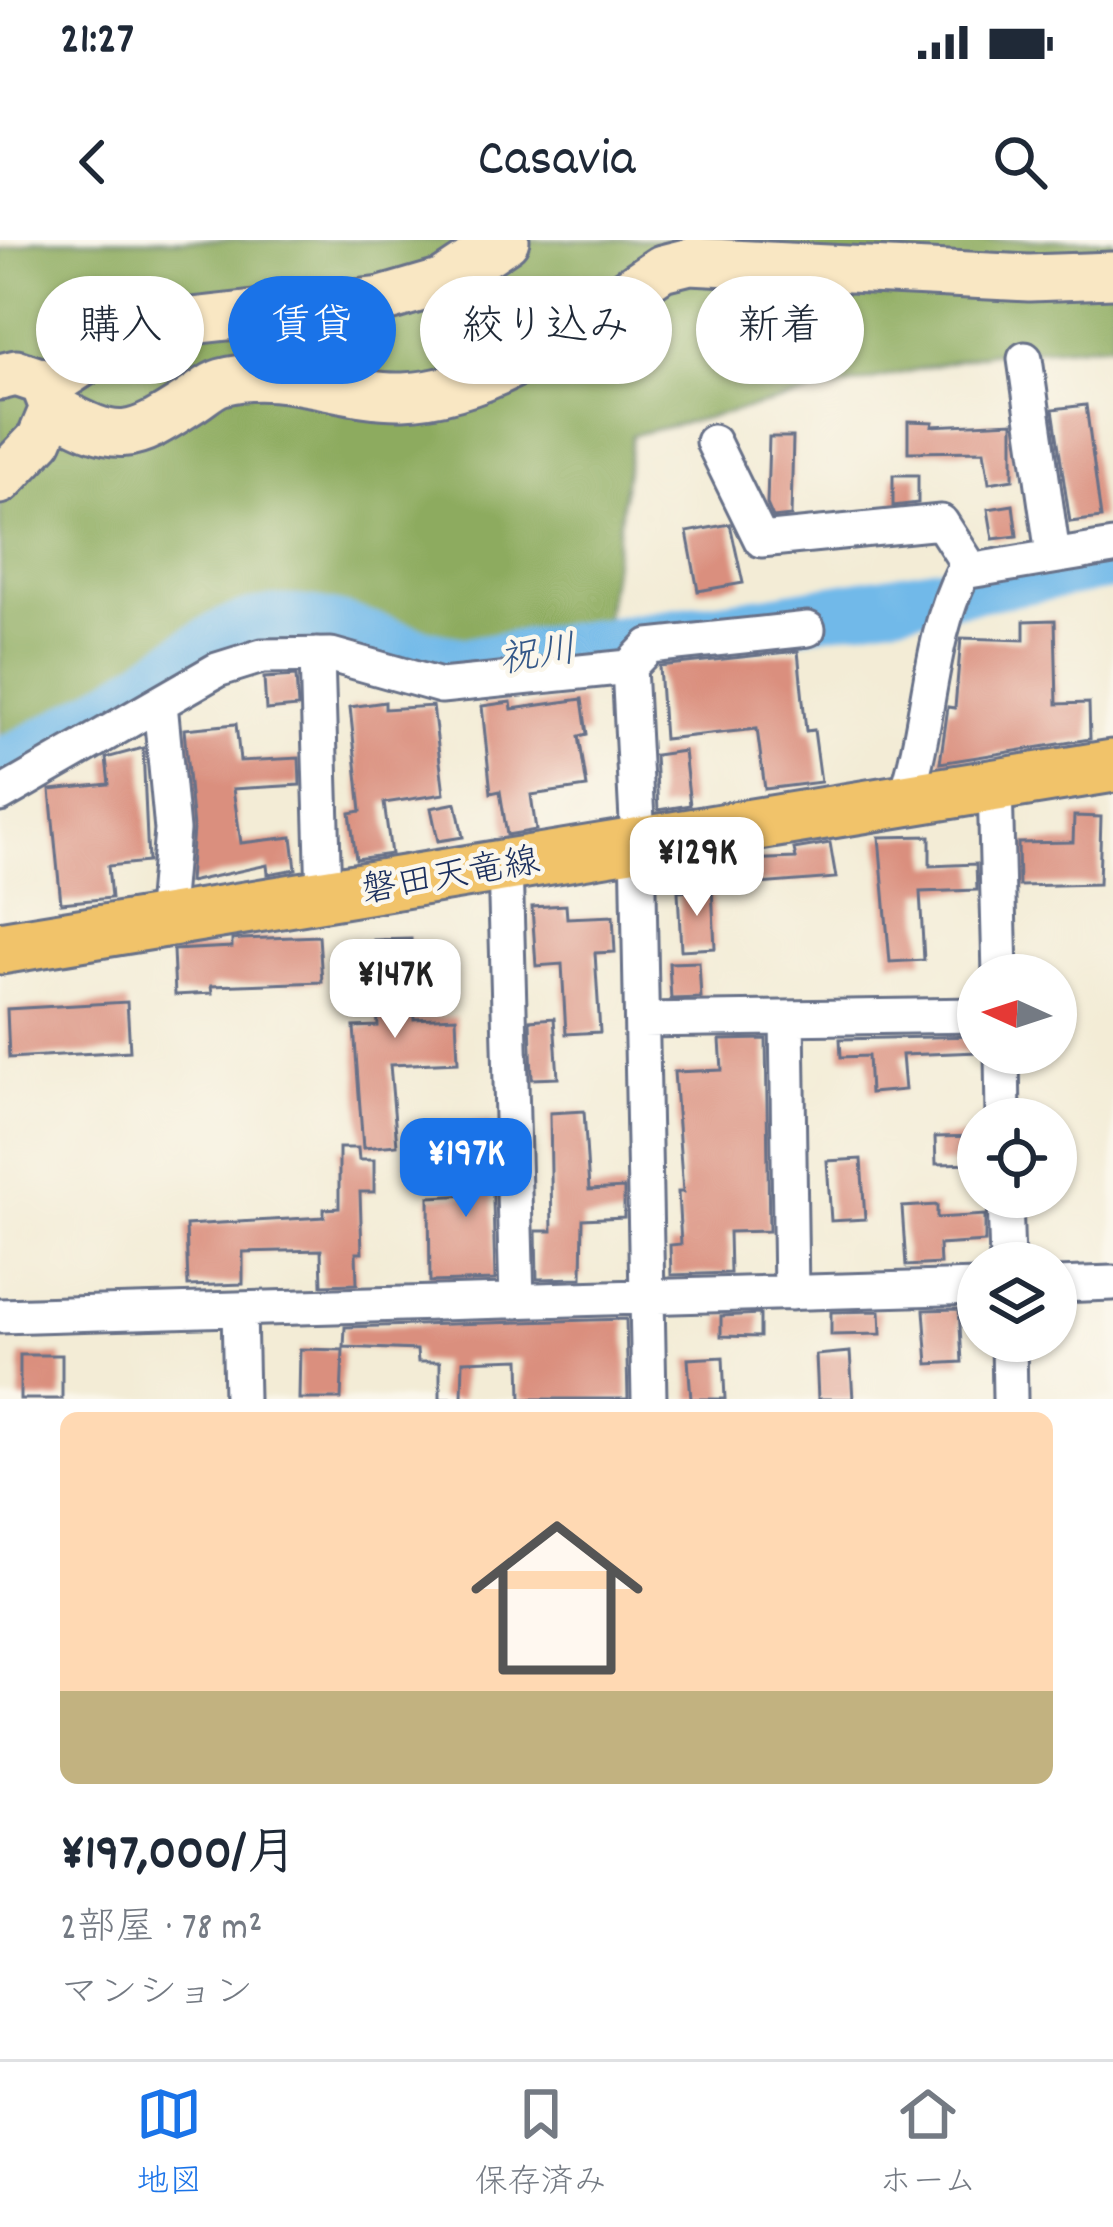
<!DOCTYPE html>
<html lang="ja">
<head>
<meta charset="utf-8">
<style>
  :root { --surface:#fff; --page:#f6f6f7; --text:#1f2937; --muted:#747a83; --line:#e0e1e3; --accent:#1a73e8 }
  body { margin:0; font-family:Dekko,"Klee One",sans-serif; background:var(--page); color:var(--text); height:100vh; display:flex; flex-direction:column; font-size:45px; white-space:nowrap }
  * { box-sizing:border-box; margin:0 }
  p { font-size:39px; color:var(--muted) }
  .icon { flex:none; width:66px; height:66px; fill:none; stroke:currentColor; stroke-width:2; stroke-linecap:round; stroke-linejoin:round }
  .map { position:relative; height:1159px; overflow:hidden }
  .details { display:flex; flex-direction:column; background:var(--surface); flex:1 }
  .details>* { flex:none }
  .guide { position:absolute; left:36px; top:36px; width:1041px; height:108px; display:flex; gap:24px }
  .needle { width:78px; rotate:273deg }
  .fabs { position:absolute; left:957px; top:714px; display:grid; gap:24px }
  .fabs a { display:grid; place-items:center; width:120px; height:120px; border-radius:50%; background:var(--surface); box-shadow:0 3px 9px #0004; font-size:60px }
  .price { position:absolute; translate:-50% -102px; padding:0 27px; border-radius:24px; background:#fff; color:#222; font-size:39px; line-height:78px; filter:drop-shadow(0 3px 6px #0008) }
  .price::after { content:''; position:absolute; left:50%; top:72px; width:36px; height:27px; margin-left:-18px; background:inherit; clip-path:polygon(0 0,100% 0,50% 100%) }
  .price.selected { background:var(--accent); color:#fff }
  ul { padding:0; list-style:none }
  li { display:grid; align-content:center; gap:24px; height:636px; padding:0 60px }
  li span { display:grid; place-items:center; height:372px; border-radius:18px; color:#555 }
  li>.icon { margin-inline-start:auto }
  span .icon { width:216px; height:216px; fill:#fffc; stroke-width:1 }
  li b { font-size:51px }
  .chip { padding:0 42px; border-radius:54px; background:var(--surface); box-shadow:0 3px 9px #0004; font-size:42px; line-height:108px }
  .chip.selected { background:var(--accent); color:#fff }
  .status { display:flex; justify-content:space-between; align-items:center; height:84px; padding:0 60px; background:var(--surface); direction:ltr }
  .status svg { height:33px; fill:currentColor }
  header { display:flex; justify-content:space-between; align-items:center; height:156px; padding:0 60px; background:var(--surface); font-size:54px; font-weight:600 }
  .tab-bar { display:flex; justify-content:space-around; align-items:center; height:168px; border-top:3px solid var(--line); background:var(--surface); font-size:33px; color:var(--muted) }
  .tab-bar a { display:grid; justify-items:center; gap:6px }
  .tab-bar .selected { color:var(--accent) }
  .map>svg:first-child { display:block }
</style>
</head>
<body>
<div class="status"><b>21:27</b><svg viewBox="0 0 49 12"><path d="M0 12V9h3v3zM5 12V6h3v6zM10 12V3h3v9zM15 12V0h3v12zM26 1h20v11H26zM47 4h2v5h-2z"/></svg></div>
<header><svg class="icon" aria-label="back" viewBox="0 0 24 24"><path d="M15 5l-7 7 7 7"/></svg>Casavia<svg class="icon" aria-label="search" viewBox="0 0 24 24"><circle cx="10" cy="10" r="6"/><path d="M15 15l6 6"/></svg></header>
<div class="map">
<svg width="1113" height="1159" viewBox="0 0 1113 1159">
  <rect width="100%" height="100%" fill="#fbf7ec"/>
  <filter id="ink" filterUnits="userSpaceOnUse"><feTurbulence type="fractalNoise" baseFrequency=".00833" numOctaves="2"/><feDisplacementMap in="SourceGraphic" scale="24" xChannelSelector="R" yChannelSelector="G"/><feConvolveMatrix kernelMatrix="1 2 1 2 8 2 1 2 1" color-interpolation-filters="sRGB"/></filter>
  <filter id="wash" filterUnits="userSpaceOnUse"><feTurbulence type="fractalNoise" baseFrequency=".004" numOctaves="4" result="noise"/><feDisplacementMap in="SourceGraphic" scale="48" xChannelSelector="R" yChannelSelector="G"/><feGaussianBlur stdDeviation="2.7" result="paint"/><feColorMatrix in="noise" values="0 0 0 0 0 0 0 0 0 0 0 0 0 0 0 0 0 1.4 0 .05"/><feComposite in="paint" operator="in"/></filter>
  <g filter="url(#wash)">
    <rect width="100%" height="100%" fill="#f3ecd6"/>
    <path fill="#8dab5e" stroke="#546d5e" stroke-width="3" d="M 38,0 L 1113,0 L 1113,104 L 989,113 L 632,195 L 603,396 L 440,401 L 296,356 L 49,500 L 0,520 L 0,10 Z"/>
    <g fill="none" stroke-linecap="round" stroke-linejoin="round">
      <path stroke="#71b9e9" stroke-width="51" d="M 0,523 C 51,502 100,473 146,443 C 190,415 230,380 286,380 C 349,381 402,414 464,423 L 774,380 L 1113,324"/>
    </g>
    <g id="blocks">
      <path fill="#da8f7e" d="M 1086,165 L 1101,278 L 1070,282 L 1053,169 Z
        M 908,181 L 933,182 L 932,186 L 1013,182 L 1013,239 L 989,243 L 984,211 L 908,212 Z
        M 769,197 L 793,197 L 791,276 L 773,278 L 767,264 Z
        M 893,235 L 918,235 L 918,263 L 893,266 Z
        M 1013,265 L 1017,296 L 993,299 L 988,269 Z
        M 730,284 L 743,343 L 698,351 L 687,292 Z
        M 1055,380 L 1057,464 L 1089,463 L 1090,499 L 940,523 L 948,467 L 955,468 L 961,398 L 1024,400 L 1024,381 Z
        M 798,411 L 806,491 L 814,490 L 821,542 L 765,549 L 757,489 L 664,499 L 659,426 Z
        M 296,436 L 298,467 L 266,470 L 264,438 Z
        M 582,459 L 587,494 L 579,496 L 587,547 L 531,555 L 536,590 L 507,595 L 500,551 L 491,553 L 482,466 L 511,462 L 512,469 Z
        M 385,462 L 385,469 L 433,466 L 444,554 L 384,563 L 391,614 L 356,619 L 350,573 L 361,571 L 350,467 Z
        M 236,484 L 240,521 L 299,518 L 300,545 L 233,549 L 241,603 L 292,597 L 296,629 L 268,634 L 267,625 L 189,642 L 193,588 L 184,489 Z
        M 143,508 L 148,622 L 108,626 L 111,658 L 61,663 L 50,550 L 109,544 L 106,518 Z
        M 684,511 L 690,565 L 658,570 L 655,515 Z
        M 456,563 L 463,597 L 438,601 L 431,568 Z
        M 1074,576 L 1101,577 L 1099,644 L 1019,646 L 1018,603 L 1073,602 Z
        M 930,596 L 930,626 L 976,624 L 977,650 L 920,652 L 924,720 L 890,722 L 879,597 Z
        M 830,603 L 836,638 L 719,647 L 718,621 L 796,618 L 794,609 Z
        M 712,648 L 715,708 L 681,710 L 678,651 Z
        M 566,665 L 567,678 L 613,676 L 615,712 L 595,713 L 600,792 L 566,794 L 562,724 L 536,726 L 532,667 Z
        M 319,696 L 322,742 L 211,746 L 212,753 L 175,755 L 173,710 L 232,707 L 232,700 L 242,699 Z
        M 411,699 L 414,779 L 456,777 L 458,822 L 390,825 L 397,905 L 363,908 L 354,787 L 378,786 L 374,700 Z
        M 699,722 L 701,758 L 671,759 L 669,723 Z
        M 127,762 L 130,811 L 9,818 L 7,769 Z
        M 554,778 L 558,838 L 532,839 L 530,780 Z
        M 978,796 L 978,812 L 902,815 L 905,850 L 870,853 L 868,816 L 841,817 L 840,799 Z
        M 766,799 L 769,991 L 729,992 L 730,1033 L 671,1035 L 670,1005 L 681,1004 L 678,952 L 683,952 L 674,832 L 722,830 L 720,800 Z
        M 584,871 L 589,950 L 624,948 L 624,977 L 583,979 L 582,1038 L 537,1039 L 536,991 L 552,991 L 550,873 Z
        M 491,882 L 495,1040 L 430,1042 L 429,957 L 472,955 L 467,883 Z
        M 978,896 L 978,923 L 936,924 L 935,897 Z
        M 339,908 L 358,908 L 359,920 L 374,920 L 374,952 L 360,952 L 362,1013 L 356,1013 L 357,1044 L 322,1045 L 321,1010 L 243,1012 L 243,1044 L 188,1046 L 186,985 L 324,977 L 324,969 L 339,968 Z
        M 861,919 L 865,979 L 831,981 L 827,921 Z
        M 937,965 L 937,978 L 985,975 L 985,1002 L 939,1005 L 940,1024 L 906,1026 L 902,967 Z
        M 959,1069 L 962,1122 L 928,1124 L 924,1070 Z
        M 880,1071 L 881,1094 L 831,1095 L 831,1072 Z
        M 760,1074 L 760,1097 L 721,1096 L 721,1076 Z
        M 626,1079 L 628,1159 L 521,1159 L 520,1119 L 463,1121 L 462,1159 L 440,1159 L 440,1122 L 418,1122 L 417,1110 L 344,1107 L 345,1087 Z
        M 300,1109 L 343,1110 L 341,1159 L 299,1159 Z
        M 850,1112 L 853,1159 L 818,1159 L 816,1115 Z
        M 20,1115 L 62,1115 L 62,1159 L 20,1159 Z
        M 723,1117 L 725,1159 L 691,1159 L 688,1119 Z"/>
    </g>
  </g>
  <g filter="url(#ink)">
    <use href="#blocks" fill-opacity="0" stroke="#677188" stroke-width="3"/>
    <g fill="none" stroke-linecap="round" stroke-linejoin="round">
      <defs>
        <path id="street" d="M 1025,119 L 1053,315
          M 713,202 L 761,300 L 941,282 L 971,329
          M 317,415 L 324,655
          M 160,463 L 172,590 L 164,682
          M 995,545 L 1000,735
          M 0,555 L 217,430 L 262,416 L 331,415 L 441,446 L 629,427
          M 905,559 C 931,484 927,402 963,332 L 1113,307
          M 505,623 L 517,1061
          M 787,778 L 791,1053
          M 642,780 L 978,775
          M 1002,813 L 1003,879
          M 1005,957 L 1007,1023
          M 1056,1045 L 1113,1043
          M 239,1069 L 241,1159
          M 0,1076 L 978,1047
          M 1009,1101 L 1010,1159
          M 649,1159 L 638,600 L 629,427 L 649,406 L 808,389"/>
        <path id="secondary" d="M 0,137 L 16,133 L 43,142 L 53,168 L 40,199 L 0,241
          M 46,147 L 106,108 L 165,84 L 381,60 L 443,42 L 506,0
          M 53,168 C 119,205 130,201 191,161 C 201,155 211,145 222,142 C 280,125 345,158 403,156 C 502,152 583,80 662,28 L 690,21 L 1029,38 L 1113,35"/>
        <path id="primary" d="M 0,708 L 1113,526"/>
      </defs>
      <use href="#street" stroke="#677188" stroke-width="39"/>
      <use href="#secondary" stroke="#677188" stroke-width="51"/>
      <use href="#primary" stroke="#677188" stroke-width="57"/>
      <use href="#street" stroke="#fff" stroke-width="33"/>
      <use href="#secondary" stroke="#f9e7c3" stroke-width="45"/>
      <use href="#primary" stroke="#f1c36a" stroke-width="51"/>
    </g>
  </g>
  <g text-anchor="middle" stroke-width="9" stroke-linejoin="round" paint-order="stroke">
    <g font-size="36" fill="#1b2f5e" stroke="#fbf7ec">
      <text transform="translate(450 633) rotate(-10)" y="13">磐田天竜線</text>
    </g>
    <g font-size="39" font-style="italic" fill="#355888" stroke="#fbf7ec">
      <text transform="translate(537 412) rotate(-9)" y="14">祝川</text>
    </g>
  </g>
</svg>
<div class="fabs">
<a><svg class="needle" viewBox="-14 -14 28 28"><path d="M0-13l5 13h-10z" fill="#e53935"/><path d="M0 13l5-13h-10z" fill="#747a83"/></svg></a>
<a><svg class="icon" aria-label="locate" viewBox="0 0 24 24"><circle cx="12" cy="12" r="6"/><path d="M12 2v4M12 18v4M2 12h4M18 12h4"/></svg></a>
<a><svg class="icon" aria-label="layers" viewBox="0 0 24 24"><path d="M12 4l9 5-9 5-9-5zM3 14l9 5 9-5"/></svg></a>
</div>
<b class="price" style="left:697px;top:679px">¥129K</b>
<b class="price" style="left:395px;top:801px">¥147K</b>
<b class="price selected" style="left:466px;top:980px">¥197K</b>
<div class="guide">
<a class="chip">購入</a>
<a class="chip selected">賃貸</a>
<a class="chip">絞り込み</a>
<a class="chip">新着</a>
</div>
</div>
<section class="details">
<ul>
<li><span style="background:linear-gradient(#ffd9b3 75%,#c2b280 0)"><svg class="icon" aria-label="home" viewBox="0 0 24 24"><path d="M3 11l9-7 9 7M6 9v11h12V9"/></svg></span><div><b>¥197,000/月</b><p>2部屋 · 78 m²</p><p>マンション</p></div></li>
</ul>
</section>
<nav class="tab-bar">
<a class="selected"><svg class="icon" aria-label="map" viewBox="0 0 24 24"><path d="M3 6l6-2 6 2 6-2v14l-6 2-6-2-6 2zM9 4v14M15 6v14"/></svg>地図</a>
<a><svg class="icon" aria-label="saved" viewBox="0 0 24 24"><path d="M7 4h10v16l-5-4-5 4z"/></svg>保存済み</a>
<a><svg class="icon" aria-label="home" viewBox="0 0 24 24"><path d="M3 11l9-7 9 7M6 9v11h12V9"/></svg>ホーム</a>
</nav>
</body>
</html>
